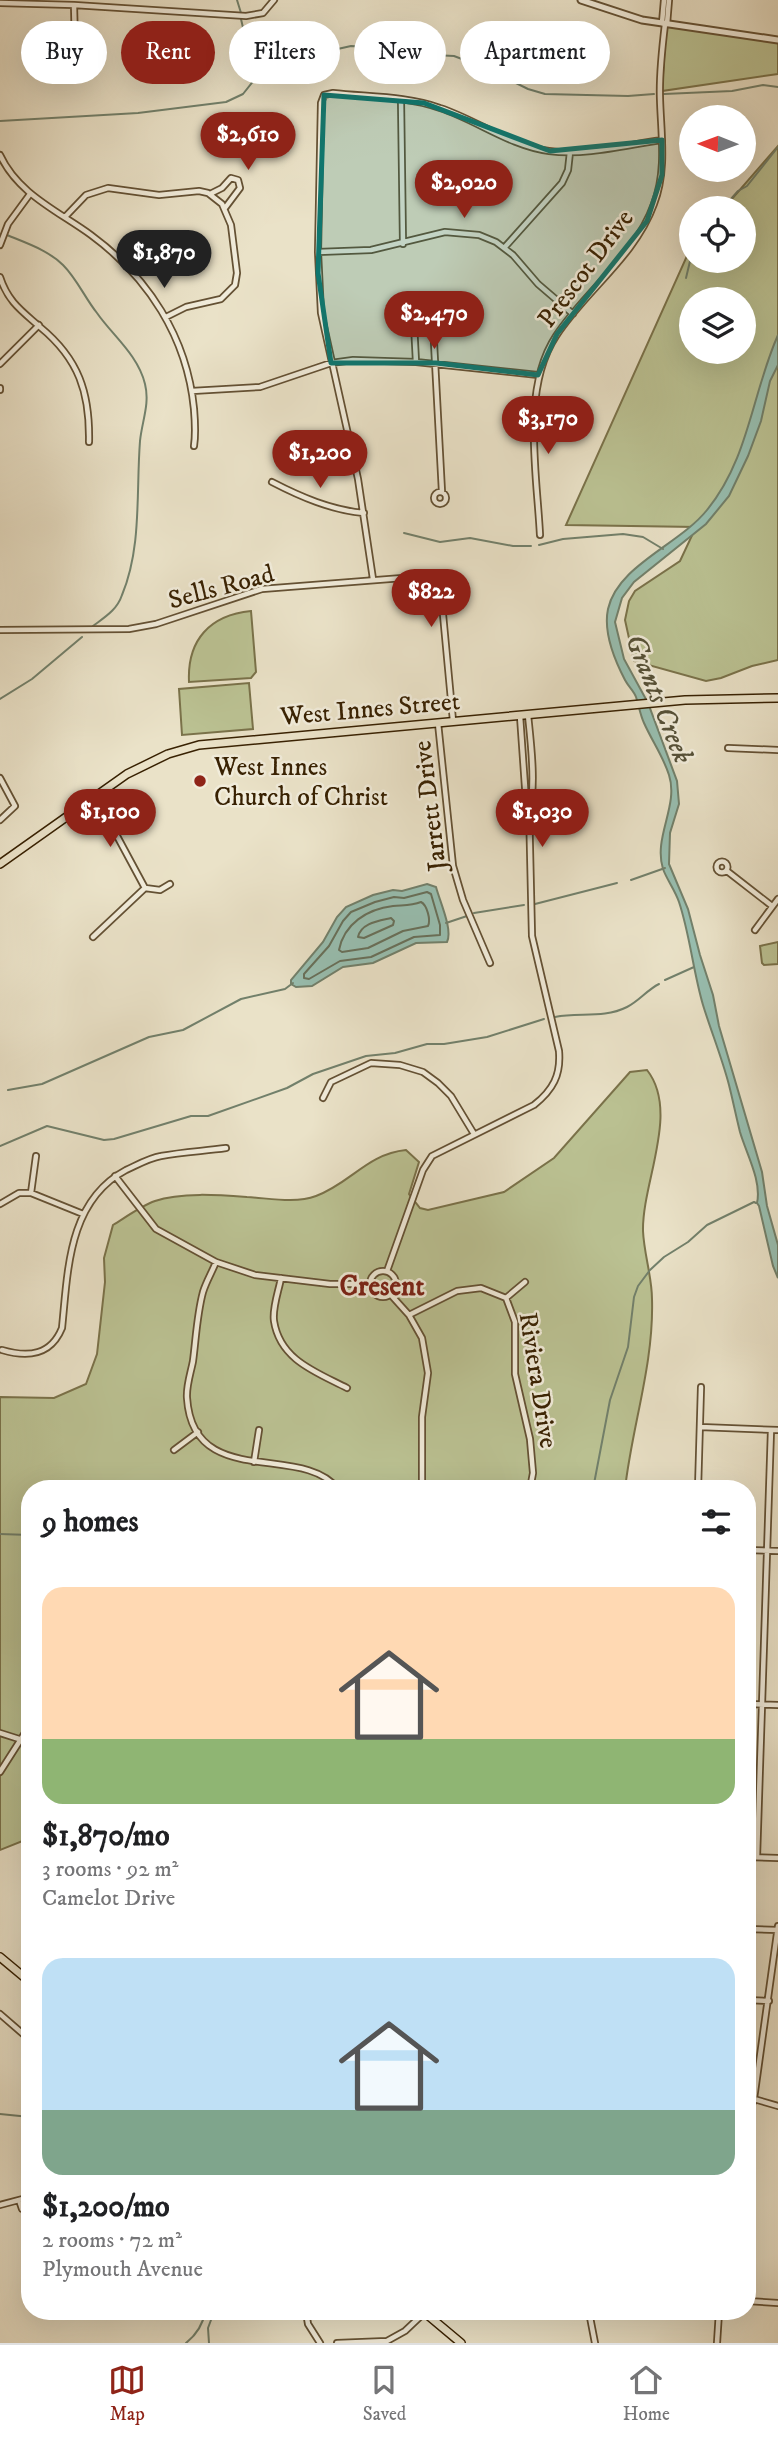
<!DOCTYPE html>
<html lang="en">
<head>
<meta charset="utf-8">
<style>
  :root { --surface:#fff; --page:#f6f6f6; --text:#202124; --muted:#757577; --line:#e0e0e0; --accent:#8f2418 }
  body { margin:0; font-family:"IM FELL DW Pica",serif; background:var(--page); color:var(--text); height:100vh; display:flex; flex-direction:column; font-size:26px; white-space:nowrap }
  * { box-sizing:border-box; margin:0 }
  p { font-size:23px; color:var(--muted) }
  .icon { flex:none; width:38px; height:38px; fill:none; stroke:currentColor; stroke-width:2; stroke-linecap:round; stroke-linejoin:round }
  .map { position:relative; flex:1; overflow:hidden }
  .panel { position:absolute; left:21px; top:1480px; width:735px; height:840px; display:flex; flex-direction:column; background:var(--surface); border-radius:28px; box-shadow:0 7px 28px #0002 }
  .panel>* { flex:none }
  .top-card { position:absolute; left:21px; top:21px; width:737px; height:63px; display:flex; gap:14px }
  .needle { width:46px; rotate:271deg }
  .tools { position:absolute; left:679px; top:105px; display:grid; gap:14px }
  .tools a { display:grid; place-items:center; width:77px; height:77px; border-radius:50%; background:var(--surface); box-shadow:0 7px 28px #0002; font-size:35px }
  .price { position:absolute; translate:-50% -60px; padding:0 16px; border-radius:24px; background:var(--accent); color:#fff; font-size:23px; line-height:46px; filter:drop-shadow(0 2px 4px #0008) }
  .price::after { content:''; position:absolute; left:50%; top:42px; width:21px; height:16px; margin-left:-10px; background:inherit; clip-path:polygon(0 0,100% 0,50% 100%) }
  .price.selected { background:#222; color:#fff }
  ul { padding:0; list-style:none }
  li { display:grid; align-content:center; gap:14px; height:371px; padding:0 21px }
  li span { display:grid; place-items:center; height:217px; border-radius:21px; color:#555 }
  li>.icon { margin-inline-start:auto }
  span .icon { width:126px; height:126px; fill:#fffc; stroke-width:1 }
  li b { font-size:30px }
  h2 { display:flex; justify-content:space-between; align-items:center; height:84px; padding:0 21px; font-size:30px }
  .chip { padding:0 24px; border-radius:32px; background:var(--surface); box-shadow:0 7px 28px #0002; font-size:24px; line-height:63px }
  .chip.selected { background:var(--accent); color:#fff }
  .tabs { display:flex; justify-content:space-around; align-items:center; height:98px; border-top:2px solid var(--line); background:var(--surface); font-size:19px; color:var(--muted) }
  .tabs a { display:grid; justify-items:center; gap:4px }
  .tabs .selected { color:var(--accent) }
  .map>svg:first-child { display:block }
</style>
</head>
<body>
<div class="map">
<svg width="778" height="2343" viewBox="0 0 778 2343">
  <rect width="100%" height="100%" fill="#eae2c8"/>
  <filter id="stains"><feTurbulence type="fractalNoise" baseFrequency=".00286" numOctaves="4"/><feColorMatrix values="0 0 0 0 .2 0 0 0 0 .09 0 0 0 0 .02 0 0 0 .5 -.17"/></filter>
  <radialGradient id="worn" r=".72"><stop offset=".6" stop-color="#630" stop-opacity="0"/><stop offset="1" stop-color="#630" stop-opacity=".3"/></radialGradient>
  <path fill="#bbc293" stroke="#7a724a" stroke-width="2" fill-rule="evenodd" d="M 666,26 L 778,42 L 778,74 L 662,91 Z
    M 778,146 L 778,660 L 752,666 L 721,678 L 706,681 L 634,661 L 625,620 L 629,601 L 635,591 L 680,561 L 696,527 L 566,525 L 691,247 L 691,261 L 744,261 L 744,208 L 724,208 ZM 691,299 L 744,299 L 744,352 L 691,352 Z
    M 251,611 L 256,672 L 251,678 L 189,682 C 187,640 210,615 251,611 Z
    M 249,683 L 253,729 L 182,735 L 179,689 Z
    M 778,942 L 778,964 L 764,965 L 762,963 L 760,946 Z
    M 647,1070 C 680,1112 642,1182 643,1231 C 644,1254 652,1277 652,1299 C 654,1364 632,1426 625,1489 L 30,1489 L 30,1838 L 0,1850 L 0,1397 L 54,1398 L 86,1384 L 97,1354 L 105,1282 L 104,1258 L 113,1225 C 126,1217 141,1206 155,1201 C 180,1192 220,1195 247,1197 C 268,1198 295,1204 316,1196 C 351,1183 367,1154 406,1150 L 419,1162 L 409,1194 L 420,1208 L 428,1210 L 504,1192 L 554,1158 L 630,1072 Z"/>
  <path fill="#98bfb1" stroke="#72806b" stroke-width="2" d="M 778,335 L 778,365 L 770,381 L 761,421 L 748,456 L 729,496 L 706,524 L 634,582 L 622,598 L 615,622 L 624,659 L 648,703 L 677,781 L 679,804 L 670,833 L 669,864 L 688,909 L 700,955 L 713,995 L 719,1026 L 762,1172 L 767,1206 L 778,1245 L 778,1278 L 773,1266 L 759,1206 L 757,1203 C 762,1181 746,1153 740,1132 C 736,1116 733,1101 729,1085 C 722,1058 711,1031 703,1005 C 693,971 690,935 679,902 C 675,890 667,880 663,869 C 653,837 679,806 669,775 C 663,756 652,741 644,723 C 640,714 639,706 636,697 C 634,691 628,686 625,680 C 614,659 603,633 608,609 C 618,565 679,545 707,510 C 749,459 752,393 778,335 Z
    M 427,884 L 436,887 C 440,902 453,930 447,942 L 416,943 L 373,963 L 343,967 L 312,986 L 296,987 L 291,984 L 291,980 L 323,942 L 337,917 L 346,907 L 373,895 L 393,890 L 402,891 Z"/>
  <g fill="none" stroke-linecap="round" stroke-linejoin="round">
    <path stroke="#68705a" stroke-width="2" d="M 427,892 L 431,894 L 440,925 L 440,935 L 414,937 L 371,957 L 340,961 L 309,979 L 304,978 L 304,974 L 329,946 L 343,921 L 351,912 L 375,902 L 394,897 L 404,898 Z
      M 421,902 C 427,905 431,920 428,926 L 403,931 L 368,948 L 342,952 L 339,950 C 344,924 367,909 393,906 C 403,905 411,906 421,902 Z
      M 391,918 L 394,921 L 393,925 L 364,938 L 358,937 C 361,923 378,921 391,918 Z"/>
    <path stroke="#72806b" stroke-width="2" d="M 237,0 L 241,13
      M 241,19 L 247,45 L 267,64
      M 664,94 L 732,91 L 763,85 L 778,87
      M 0,121 L 138,113 L 226,102 L 243,94 L 262,70 L 271,64 L 351,46 L 370,47 L 413,54 L 454,56 L 483,67 L 528,89 L 545,94 L 628,96 L 654,94
      M 723,208 L 738,191 L 747,186 L 778,147
      M 7,235 C 26,243 48,250 63,265 C 77,279 85,298 97,313 C 113,336 138,355 145,384 C 150,404 142,421 140,441 C 136,492 142,547 122,595 C 117,610 105,617 93,626
      M 686,278 L 691,257
      M 404,533 L 440,542 L 470,538 L 513,546 L 531,546
      M 539,545 L 563,539 L 623,534 L 643,537 L 663,549
      M 0,699 L 32,679 L 82,637
      M 631,880 L 665,868
      M 535,904 L 617,883
      M 474,913 L 524,905
      M 446,923 L 467,916
      M 665,980 L 694,967
      M 555,1017 C 579,1012 603,1019 627,1007 C 639,1001 647,990 659,984
      M 8,1090 L 42,1084 L 149,1037 L 183,1030 L 241,999 L 285,989 L 293,983
      M 0,1146 L 47,1126 L 104,1140 L 114,1139 L 191,1116 L 208,1116 L 287,1088 L 313,1074 L 366,1056 L 395,1053 L 427,1044 L 444,1044 L 487,1037 L 544,1019
      M 593,1489 L 610,1400 L 628,1347 L 634,1297 L 638,1286 L 650,1270 L 664,1257 L 688,1242 L 707,1225 L 754,1202 L 756,1203
      M 0,1534 L 30,1535
      M 0,2114 L 30,2117
      M 186,2343 C 196,2335 203,2324 205,2312
      M 209,2343 L 208,2328 L 214,2312"/>
    <defs>
      <path id="minor" d="M 0,3 L 74,5 L 246,16 L 263,13 L 274,0
        M 74,5 L 75,43
        M 662,23 L 664,0
        M 667,24 L 669,0
        M 401,100 L 403,244
        M 0,155 C 18,194 58,211 91,235 C 148,277 187,337 194,409 C 195,421 196,433 194,446
        M 210,194 L 222,188 L 231,178 L 238,180 L 240,188 L 225,208
        M 65,217 L 86,195 L 108,188 L 159,195 L 199,191 L 208,193 L 222,204 L 231,225 L 237,273 L 235,285 L 221,299 L 186,307 L 166,317
        M 0,245 L 8,224 L 30,194
        M 504,248 L 562,183 L 568,170 L 570,152
        M 318,252 L 371,250 L 445,232 L 479,235 L 496,242 L 513,255 L 538,284 L 573,314
        M 0,277 C 8,302 22,311 40,327 C 79,359 90,393 89,442
        M 416,362 L 414,324 L 418,319 L 427,317 L 433,324 L 442,492
        M 0,364 L 39,325
        M 0,388 L 0,390
        M 192,391 L 260,387 L 331,363 L 353,360 L 416,362 L 538,375
        M 272,482 C 301,497 331,510 364,513
        M434 498a6 6 0 1 1 12 0a6 6 0 1 1-12 0Z
        M 540,535 C 537,474 521,389 556,336 C 586,290 635,257 654,204 C 667,170 661,134 660,99 C 659,74 662,49 665,24
        M 373,579 L 358,479 L 321,313 L 318,252 L 321,103 L 324,95 L 333,93 C 368,97 407,96 440,108 C 477,120 510,146 549,151 C 586,156 626,145 662,140
        M 0,630 L 129,629 L 156,624 L 262,589 L 428,576 L 436,581 L 441,593 L 453,721
        M 520,716 L 526,801 L 529,806 C 537,790 530,735 528,715
        M 438,723 L 453,866 L 463,900 L 490,963
        M 728,748 L 778,750
        M 0,778 L 15,806 L 0,820
        M 96,797 L 145,888
        M716.5 867a5.5 5.5 0 1 1 11 0a5.5 5.5 0 1 1-11 0Z
        M 727,871 L 772,906
        M 755,930 L 778,899
        M 93,937 L 145,888 L 160,890 L 170,884
        M 323,1098 L 331,1082 L 371,1063 L 400,1065 L 423,1072 L 438,1083 L 451,1096 L 474,1134
        M 115,1176 L 156,1229 L 216,1262 L 255,1275 L 330,1284 L 370,1284
        M 31,1193 L 36,1156
        M 0,1204 L 19,1193 L 31,1193 L 83,1214
        M 216,1262 C 212,1272 206,1282 203,1292 C 197,1314 196,1338 193,1361 C 191,1372 186,1386 187,1398 C 193,1491 302,1442 338,1489
        M370 1284a13 13 0 1 1 26 0a13 13 0 1 1-26 0Z
        M 387,1271 L 423,1170 L 432,1156 L 534,1105 C 553,1090 561,1075 559,1051 L 532,936 L 529,806
        M 281,1278 C 279,1290 272,1308 274,1321 C 280,1360 316,1372 347,1388
        M 391,1295 L 409,1315 L 422,1338 L 428,1373 L 422,1417 L 422,1489
        M 506,1298 L 525,1282
        M 409,1315 L 457,1291 L 481,1288 L 506,1298 L 515,1322 L 515,1374 L 530,1439 L 533,1473 L 530,1489
        M 2,1350 C 29,1358 51,1355 62,1328 C 68,1270 68,1201 126,1170 C 137,1165 149,1158 161,1156 C 182,1152 204,1151 226,1148
        M 700,1427 L 778,1430
        M 174,1450 L 198,1432
        M 254,1462 L 259,1430
        M 698,1489 L 701,1387
        M 747,1550 L 778,1551
        M 747,1704 L 778,1705
        M 0,1733 L 19,1739
        M 0,1772 L 30,1725
        M 747,1857 L 778,1858
        M 757,1857 L 771,1430
        M 747,1929 L 778,1930
        M 747,2000 L 769,2001
        M 0,2014 L 30,2040
        M 754,2099 L 778,2106
        M 747,2119 L 754,2099 L 778,1926
        M 19,2200 L 22,2209
        M 0,2205 L 30,2197
        M 747,2301 L 778,2303
        M 306,2312 L 308,2324 L 320,2343
        M 589,2312 L 595,2343
        M 337,2343 L 387,2341 L 405,2331 L 424,2313
        M 717,2343 L 719,2312"/>
      <path id="tertiary" d="M 581,0 L 642,20 L 778,40"/>
      <path id="primary" d="M 0,864 L 127,774 L 168,754 L 199,745 L 685,700 L 778,698
        M 0,1957 L 30,1982
        M 424,2312 L 461,2343"/>
    </defs>
    <use href="#minor" stroke="#645134" stroke-width="8"/>
    <use href="#tertiary" stroke="#645134" stroke-width="9"/>
    <use href="#primary" stroke="#382102" stroke-width="10"/>
    <use href="#minor" stroke="#f1ecdb" stroke-width="4.5"/>
    <use href="#tertiary" stroke="#f1ecdb" stroke-width="5"/>
    <use href="#primary" stroke="#eae2c8" stroke-width="7"/>
  </g>
  <path fill="#0f766e" fill-opacity="0.2" stroke="#0f766e" stroke-width="5" stroke-linejoin="round" d="M 324,95 L 424,103 L 550,151 L 662,140 L 662,175 L 647,221 L 557,334 L 538,375 L 436,363 L 331,363 L 318,273 Z"/>
  <circle fill="#8f2418" stroke="#f1ecdb" stroke-width="2.5" cx="200" cy="781" r="7"/>
  <g text-anchor="middle" stroke-width="5" stroke-linejoin="round" paint-order="stroke">
    <g font-size="26" fill="#382102" stroke="#f1ecdb">
      <text transform="translate(585 268) rotate(-53)" y="9">Prescot Drive</text>
      <text transform="translate(221 586) rotate(-15)" y="9">Sells Road</text>
      <text transform="translate(370 708) rotate(-5)" y="9">West Innes Street</text>
      <text transform="translate(429 806) rotate(-97)" y="9">Jarrett Drive</text>
      <text transform="translate(539 1380) rotate(81)" y="9">Riviera Drive</text>
    </g>
    <g font-size="26" fill="#382102" stroke="#f1ecdb" text-anchor="start">
      <text x="214" y="775">West Innes<tspan x="214" dy="30">Church of Christ</tspan></text>
    </g>
    <g font-size="28" font-style="italic" fill="#555037" stroke="#f1ecdb">
      <text transform="translate(660 698) rotate(68)" y="10">Grants Creek</text>
    </g>
    <g font-size="28" font-weight="bold" fill="#7a1f14" stroke="#f1ecdb">
      <text x="382" y="1295">Cresent</text>
    </g>
  </g>
  <rect width="100%" height="100%" filter="url(#stains)"/>
  <rect width="100%" height="100%" fill="url(#worn)"/>
</svg>
<div class="tools">
<a><svg class="needle" viewBox="-14 -14 28 28"><path d="M0-13l5 13h-10z" fill="#e53935"/><path d="M0 13l5-13h-10z" fill="#757577"/></svg></a>
<a><svg class="icon" aria-label="locate" viewBox="0 0 24 24"><circle cx="12" cy="12" r="6"/><path d="M12 2v4M12 18v4M2 12h4M18 12h4"/></svg></a>
<a><svg class="icon" aria-label="layers" viewBox="0 0 24 24"><path d="M12 4l9 5-9 5-9-5zM3 14l9 5 9-5"/></svg></a>
</div>
<b class="price" style="left:248px;top:172px">$2,610</b>
<b class="price" style="left:464px;top:220px">$2,020</b>
<b class="price selected" style="left:164px;top:290px">$1,870</b>
<b class="price" style="left:434px;top:351px">$2,470</b>
<b class="price" style="left:548px;top:456px">$3,170</b>
<b class="price" style="left:320px;top:490px">$1,200</b>
<b class="price" style="left:431px;top:629px">$822</b>
<b class="price" style="left:110px;top:849px">$1,100</b>
<b class="price" style="left:542px;top:849px">$1,030</b>
<div class="top-card">
<a class="chip">Buy</a>
<a class="chip selected">Rent</a>
<a class="chip">Filters</a>
<a class="chip">New</a>
<a class="chip">Apartment</a>
</div>
<section class="panel">
<h2>9 homes<svg class="icon" aria-label="filters" viewBox="0 0 24 24"><path d="M4 7h16M4 17h16"/><circle cx="9" cy="7" r="2"/><circle cx="15" cy="17" r="2"/></svg></h2>
<ul>
<li><span style="background:linear-gradient(#ffd9b3 70%,#8fb573 0)"><svg class="icon" aria-label="home" viewBox="0 0 24 24"><path d="M3 11l9-7 9 7M6 9v11h12V9"/></svg></span><div><b>$1,870/mo</b><p>3 rooms · 92 m²</p><p>Camelot Drive</p></div></li>
<li><span style="background:linear-gradient(#bfe0f5 70%,#7fa58c 0)"><svg class="icon" aria-label="home" viewBox="0 0 24 24"><path d="M3 11l9-7 9 7M6 9v11h12V9"/></svg></span><div><b>$1,200/mo</b><p>2 rooms · 72 m²</p><p>Plymouth Avenue</p></div></li>
</ul>
</section>
</div>
<nav class="tabs">
<a class="selected"><svg class="icon" aria-label="map" viewBox="0 0 24 24"><path d="M3 6l6-2 6 2 6-2v14l-6 2-6-2-6 2zM9 4v14M15 6v14"/></svg>Map</a>
<a><svg class="icon" aria-label="saved" viewBox="0 0 24 24"><path d="M7 4h10v16l-5-4-5 4z"/></svg>Saved</a>
<a><svg class="icon" aria-label="home" viewBox="0 0 24 24"><path d="M3 11l9-7 9 7M6 9v11h12V9"/></svg>Home</a>
</nav>
</body>
</html>
